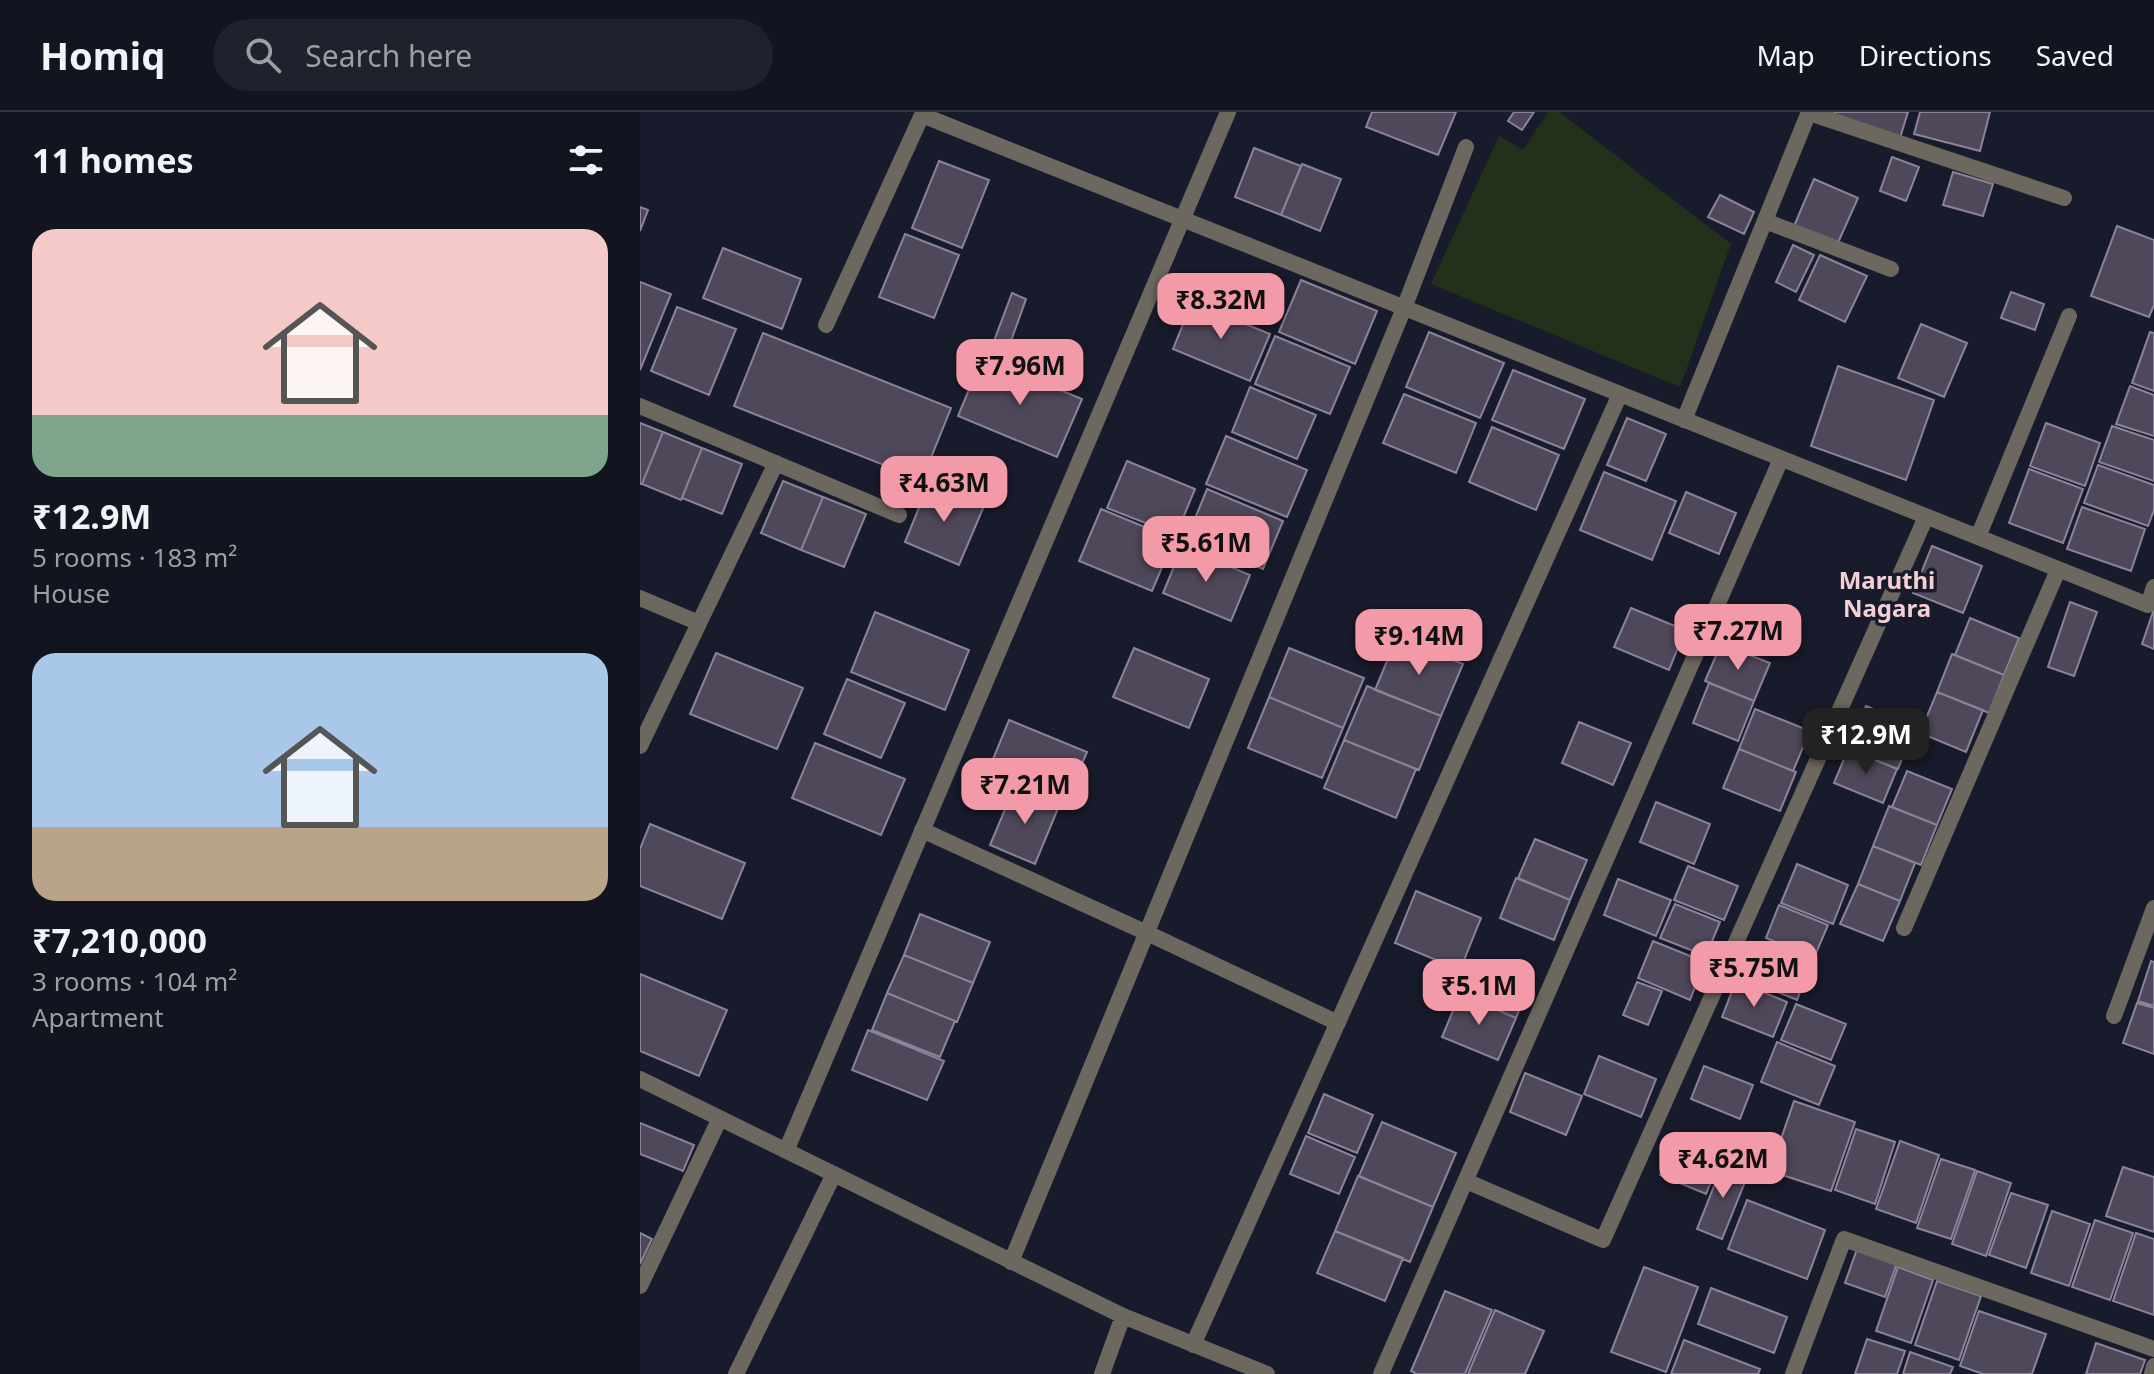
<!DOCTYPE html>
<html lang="en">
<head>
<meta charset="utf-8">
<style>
  :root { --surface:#121420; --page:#1f212d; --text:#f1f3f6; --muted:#9c9ea5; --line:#31333e; --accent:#f39aa9 }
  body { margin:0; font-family:"Noto Sans",sans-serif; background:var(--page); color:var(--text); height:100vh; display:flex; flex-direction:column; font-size:30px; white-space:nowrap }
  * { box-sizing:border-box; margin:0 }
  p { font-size:26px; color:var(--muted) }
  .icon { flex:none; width:44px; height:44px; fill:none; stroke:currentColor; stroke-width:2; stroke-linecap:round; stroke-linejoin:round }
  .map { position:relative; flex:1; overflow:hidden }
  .panel { display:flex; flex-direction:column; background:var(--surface); width:640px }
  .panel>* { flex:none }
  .price { position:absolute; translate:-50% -68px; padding:0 18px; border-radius:16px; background:var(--accent); color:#111; font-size:26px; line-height:52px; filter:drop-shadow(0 2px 4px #0008) }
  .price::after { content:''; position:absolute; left:50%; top:48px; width:24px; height:18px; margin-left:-12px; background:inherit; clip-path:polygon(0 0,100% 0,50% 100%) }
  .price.current { background:#222; color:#fff }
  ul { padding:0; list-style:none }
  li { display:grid; align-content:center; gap:16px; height:424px; padding:0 32px }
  li span { display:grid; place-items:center; height:248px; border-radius:24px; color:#555 }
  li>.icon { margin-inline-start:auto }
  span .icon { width:144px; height:144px; fill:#fffc; stroke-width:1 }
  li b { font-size:34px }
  h2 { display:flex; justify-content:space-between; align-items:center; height:96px; padding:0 32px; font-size:34px }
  header { display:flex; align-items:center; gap:48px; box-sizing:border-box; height:112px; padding:0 40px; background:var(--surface); border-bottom:2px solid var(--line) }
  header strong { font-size:38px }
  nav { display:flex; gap:44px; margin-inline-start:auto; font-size:28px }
  .search { width:560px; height:72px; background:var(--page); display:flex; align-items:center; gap:20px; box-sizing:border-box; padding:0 28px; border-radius:44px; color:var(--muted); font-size:30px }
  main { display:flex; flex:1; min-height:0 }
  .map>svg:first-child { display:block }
</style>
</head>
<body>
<header>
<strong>Homiq</strong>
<div class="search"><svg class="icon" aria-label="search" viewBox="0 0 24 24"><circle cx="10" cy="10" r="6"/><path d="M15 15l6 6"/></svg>Search here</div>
<nav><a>Map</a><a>Directions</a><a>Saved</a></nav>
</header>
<main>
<section class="panel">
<h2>11 homes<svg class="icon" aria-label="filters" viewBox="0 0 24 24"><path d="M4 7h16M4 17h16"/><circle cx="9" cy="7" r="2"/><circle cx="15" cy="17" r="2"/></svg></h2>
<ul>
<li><span style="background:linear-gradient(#f6c9c9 75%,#7fa58c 0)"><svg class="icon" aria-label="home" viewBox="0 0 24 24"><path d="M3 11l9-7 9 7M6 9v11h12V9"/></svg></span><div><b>₹12.9M</b><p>5 rooms · 183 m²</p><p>House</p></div></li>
<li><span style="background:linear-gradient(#a9c7e8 70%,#b9a48a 0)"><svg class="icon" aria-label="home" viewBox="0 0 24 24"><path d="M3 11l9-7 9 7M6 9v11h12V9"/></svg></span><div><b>₹7,210,000</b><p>3 rooms · 104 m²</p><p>Apartment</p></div></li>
</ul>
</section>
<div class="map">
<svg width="1514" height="1262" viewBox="0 0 1514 1262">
  <rect width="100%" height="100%" fill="#181b2b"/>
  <path fill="#23311a" d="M 908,0 L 919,0 L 1091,132 L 1040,275 L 791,172 L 859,24 L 883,38 Z"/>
  <path fill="#4f485b" stroke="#8b8499" stroke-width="2" d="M 732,0 L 816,0 L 798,43 L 726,15 Z
    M 874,0 L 894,0 L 882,18 L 868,9 Z
    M 1194,0 L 1268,0 L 1260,26 L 1193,4 Z
    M 1280,0 L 1350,0 L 1340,39 L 1274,22 Z
    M 614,36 L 661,54 L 641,103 L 595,85 Z
    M 1252,45 L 1279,55 L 1266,89 L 1240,79 Z
    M 299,49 L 349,68 L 322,136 L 272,116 Z
    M 662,52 L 701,67 L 680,119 L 641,103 Z
    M 1313,60 L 1353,72 L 1343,104 L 1303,93 Z
    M 1174,67 L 1218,86 L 1197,133 L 1154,114 Z
    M 1080,83 L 1114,100 L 1104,122 L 1068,105 Z
    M 0,95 L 8,98 L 0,119 Z
    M 1477,114 L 1514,128 L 1514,193 L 1509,205 L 1451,184 Z
    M 265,122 L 319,143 L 294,206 L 239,185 Z
    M 1153,133 L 1174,143 L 1156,180 L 1136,170 Z
    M 83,136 L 161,167 L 142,217 L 63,186 Z
    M 1180,143 L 1227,164 L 1205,210 L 1159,188 Z
    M 661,168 L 737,199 L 715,252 L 639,220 Z
    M 0,170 L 31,182 L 0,258 Z
    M 1371,180 L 1404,192 L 1395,218 L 1361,206 Z
    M 372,181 L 386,187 L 366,243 L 351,237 Z
    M 552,190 L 630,222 L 610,269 L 533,237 Z
    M 37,195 L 96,217 L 69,283 L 11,259 Z
    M 1281,212 L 1327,231 L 1304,285 L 1258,266 Z
    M 789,220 L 864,251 L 840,306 L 766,275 Z
    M 1510,220 L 1514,221 L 1514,279 L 1492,271 Z
    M 123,221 L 311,296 L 282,368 L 94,294 Z
    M 635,224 L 710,255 L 690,302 L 615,272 Z
    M 342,246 L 442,287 L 417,345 L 318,304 Z
    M 1198,254 L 1294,288 L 1266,368 L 1171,334 Z
    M 873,258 L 945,287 L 924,337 L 852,308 Z
    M 1490,274 L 1514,283 L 1514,324 L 1476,312 Z
    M 610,275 L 676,303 L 657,347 L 592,320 Z
    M 764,282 L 836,311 L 816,361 L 743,331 Z
    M 987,306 L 1026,322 L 1006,369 L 967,353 Z
    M 0,311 L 23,320 L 2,372 L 0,372 Z
    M 1406,311 L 1460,331 L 1445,374 L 1390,354 Z
    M 1472,314 L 1514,328 L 1514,369 L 1459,350 Z
    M 852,315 L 919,343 L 896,398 L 829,370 Z
    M 23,320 L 62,336 L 41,388 L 2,372 Z
    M 586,324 L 667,358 L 647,405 L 566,372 Z
    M 62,336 L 102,352 L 82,402 L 42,386 Z
    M 487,349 L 555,377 L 536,423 L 467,396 Z
    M 1458,353 L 1514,373 L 1514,398 L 1508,414 L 1444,391 Z
    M 1389,357 L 1443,377 L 1423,431 L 1369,411 Z
    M 964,360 L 1036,389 L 1012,448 L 940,418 Z
    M 143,369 L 183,385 L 161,438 L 121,421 Z
    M 289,371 L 344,394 L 319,453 L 265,430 Z
    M 567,377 L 643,409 L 623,457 L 547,426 Z
    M 1046,380 L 1096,401 L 1079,442 L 1029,421 Z
    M 183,385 L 226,402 L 204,455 L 161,438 Z
    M 1442,395 L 1505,417 L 1491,459 L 1427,437 Z
    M 461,397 L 534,427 L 512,479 L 439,449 Z
    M 1292,434 L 1342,454 L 1323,501 L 1273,481 Z
    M 542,435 L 610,463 L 591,509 L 523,481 Z
    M 1430,490 L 1457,500 L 1434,564 L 1408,555 Z
    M 991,496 L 1045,518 L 1029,558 L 974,535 Z
    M 1514,497 L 1514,537 L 1502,532 Z
    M 235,500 L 329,538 L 305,598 L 211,560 Z
    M 1330,506 L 1379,526 L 1364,563 L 1315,543 Z
    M 757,525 L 823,552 L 801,604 L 735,578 Z
    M 1081,532 L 1130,551 L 1114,589 L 1065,569 Z
    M 494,536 L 569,567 L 549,616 L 473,585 Z
    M 649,536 L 724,566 L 703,616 L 629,585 Z
    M 76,541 L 163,576 L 137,637 L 50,602 Z
    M 1312,542 L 1364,563 L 1349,601 L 1297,580 Z
    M 207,567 L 265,591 L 241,646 L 184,622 Z
    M 1069,571 L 1114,589 L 1098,629 L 1053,611 Z
    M 727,574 L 801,604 L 779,658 L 704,628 Z
    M 1297,580 L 1343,598 L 1326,640 L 1280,621 Z
    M 629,585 L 703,616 L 682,666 L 608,636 Z
    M 1226,594 L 1275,614 L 1258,657 L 1208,637 Z
    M 1115,597 L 1170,619 L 1153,659 L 1099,637 Z
    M 369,608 L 447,640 L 426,689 L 349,657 Z
    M 939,610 L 991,631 L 973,673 L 922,651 Z
    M 704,628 L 776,657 L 756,706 L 684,676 Z
    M 175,631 L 265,667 L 241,723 L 152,686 Z
    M 1099,637 L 1156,660 L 1140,699 L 1083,676 Z
    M 1208,637 L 1257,657 L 1243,691 L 1194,671 Z
    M 1267,659 L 1312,677 L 1297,713 L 1252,695 Z
    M 374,676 L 419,694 L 395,752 L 350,733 Z
    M 1016,690 L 1070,712 L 1054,752 L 1000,730 Z
    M 1249,694 L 1297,713 L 1281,753 L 1233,734 Z
    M 10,712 L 105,751 L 82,807 L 0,774 L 0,737 Z
    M 895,727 L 947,748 L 930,788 L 878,766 Z
    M 1233,734 L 1275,751 L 1260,789 L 1218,772 Z
    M 1157,752 L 1208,773 L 1193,812 L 1141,791 Z
    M 1048,754 L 1098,774 L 1084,808 L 1034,788 Z
    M 876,766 L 930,788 L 914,828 L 860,806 Z
    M 978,767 L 1031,788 L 1016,824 L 964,803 Z
    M 1218,772 L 1260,789 L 1243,829 L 1200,812 Z
    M 776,779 L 841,806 L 820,858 L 755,831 Z
    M 1035,792 L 1080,810 L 1066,844 L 1020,826 Z
    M 1139,793 L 1188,813 L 1174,846 L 1126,826 Z
    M 280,802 L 350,830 L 333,871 L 264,843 Z
    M 1013,829 L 1065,850 L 1050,888 L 998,866 Z
    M 1125,831 L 1172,849 L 1157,888 L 1109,868 Z
    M 264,843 L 333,871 L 317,910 L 247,881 Z
    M 836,848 L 890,871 L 876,906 L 821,883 Z
    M 1511,849 L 1514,850 L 1514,894 L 1498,889 Z
    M 0,862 L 87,898 L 59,964 L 0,939 Z
    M 1096,869 L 1147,890 L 1133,925 L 1082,905 Z
    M 997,870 L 1022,879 L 1008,913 L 983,903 Z
    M 247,881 L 315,909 L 300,945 L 232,918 Z
    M 820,882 L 876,906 L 858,948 L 802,925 Z
    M 1497,891 L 1514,896 L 1514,942 L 1483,931 Z
    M 1156,892 L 1206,912 L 1191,948 L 1141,928 Z
    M 228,918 L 304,949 L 287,988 L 212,958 Z
    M 1137,930 L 1195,954 L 1179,993 L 1121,970 Z
    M 959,944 L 1016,967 L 1001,1005 L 944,982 Z
    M 1064,954 L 1113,973 L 1100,1007 L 1051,987 Z
    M 885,961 L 942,984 L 926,1023 L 870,1000 Z
    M 684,982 L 733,1003 L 717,1041 L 668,1021 Z
    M 1154,989 L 1215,1010 L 1191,1079 L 1130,1059 Z
    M 742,1010 L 816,1041 L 793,1095 L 719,1064 Z
    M 0,1011 L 54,1033 L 43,1059 L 0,1042 Z
    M 1216,1017 L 1255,1030 L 1235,1092 L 1195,1078 Z
    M 666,1024 L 715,1045 L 699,1082 L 650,1062 Z
    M 1036,1026 L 1082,1044 L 1066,1082 L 1020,1063 Z
    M 1260,1029 L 1299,1043 L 1276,1111 L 1236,1097 Z
    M 1301,1047 L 1335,1058 L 1311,1127 L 1277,1116 Z
    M 1084,1049 L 1109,1060 L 1082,1127 L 1057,1117 Z
    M 1483,1055 L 1514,1065 L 1514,1120 L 1466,1104 Z
    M 1337,1059 L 1371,1071 L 1346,1144 L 1312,1132 Z
    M 718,1064 L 793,1095 L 770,1150 L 695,1119 Z
    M 1371,1081 L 1408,1093 L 1386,1156 L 1349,1143 Z
    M 1107,1088 L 1185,1118 L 1167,1167 L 1088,1137 Z
    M 1412,1099 L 1450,1112 L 1429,1174 L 1391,1161 Z
    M 1455,1108 L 1493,1121 L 1470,1188 L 1432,1175 Z
    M 695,1119 L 763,1146 L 745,1189 L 677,1161 Z
    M 0,1121 L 12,1127 L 0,1152 Z
    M 1496,1121 L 1514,1127 L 1514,1203 L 1473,1189 Z
    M 1217,1137 L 1257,1151 L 1245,1185 L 1205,1171 Z
    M 1004,1155 L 1058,1175 L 1026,1260 L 971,1240 Z
    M 1258,1155 L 1293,1168 L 1271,1231 L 1236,1219 Z
    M 1297,1169 L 1341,1184 L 1319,1248 L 1275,1233 Z
    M 1071,1176 L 1147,1205 L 1134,1241 L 1058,1212 Z
    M 805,1179 L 852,1198 L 825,1262 L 777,1262 L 771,1259 Z
    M 855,1198 L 904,1219 L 885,1262 L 828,1262 Z
    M 1339,1199 L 1406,1222 L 1392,1262 L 1343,1262 L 1320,1254 Z
    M 1227,1227 L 1265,1239 L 1257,1262 L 1215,1262 Z
    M 1044,1228 L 1120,1257 L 1118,1262 L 1031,1262 Z
    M 1456,1231 L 1505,1248 L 1500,1262 L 1446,1262 Z
    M 1270,1240 L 1313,1255 L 1310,1262 L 1263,1262 Z"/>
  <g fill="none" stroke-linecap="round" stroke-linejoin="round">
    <path stroke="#6c675f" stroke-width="16" d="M 1169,1 L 1424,86
      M 1125,109 L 1251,157
      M 186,213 L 282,3 L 1508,493 L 1514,475
      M 0,294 L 259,403
      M 1044,308 L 1169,0
      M 1338,425 L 1429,204
      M 0,486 L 59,511
      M 0,634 L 136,351
      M 282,718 L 507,821 L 698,911
      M 1264,816 L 1418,458
      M 1474,904 L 1514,796
      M 0,967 L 483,1204 L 627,1262
      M 146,1039 L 588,0
      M 826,1069 L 963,1128 L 1286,405
      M 371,1150 L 764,196 L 826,35
      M 0,1174 L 80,1006
      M 553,1233 L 980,282
      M 96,1262 L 194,1062
      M 462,1262 L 483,1204
      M 741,1262 L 1141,347
      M 1153,1262 L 1204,1127 L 1514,1237
      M 1512,1262 L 1514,1254"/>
  </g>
  <g text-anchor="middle" stroke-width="7" stroke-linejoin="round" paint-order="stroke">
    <g font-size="24" font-weight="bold" fill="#f4d0d5" stroke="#181b2b">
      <text x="1247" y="477">Maruthi<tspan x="1247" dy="28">Nagara</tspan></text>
    </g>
  </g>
</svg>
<b class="price" style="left:581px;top:229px">₹8.32M</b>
<b class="price" style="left:380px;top:295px">₹7.96M</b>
<b class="price" style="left:304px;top:412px">₹4.63M</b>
<b class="price" style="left:566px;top:472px">₹5.61M</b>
<b class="price" style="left:1098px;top:560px">₹7.27M</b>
<b class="price" style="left:779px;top:565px">₹9.14M</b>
<b class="price current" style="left:1226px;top:664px">₹12.9M</b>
<b class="price" style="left:385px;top:714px">₹7.21M</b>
<b class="price" style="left:1114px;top:897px">₹5.75M</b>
<b class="price" style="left:839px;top:915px">₹5.1M</b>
<b class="price" style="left:1083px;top:1088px">₹4.62M</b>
</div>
</main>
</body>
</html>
